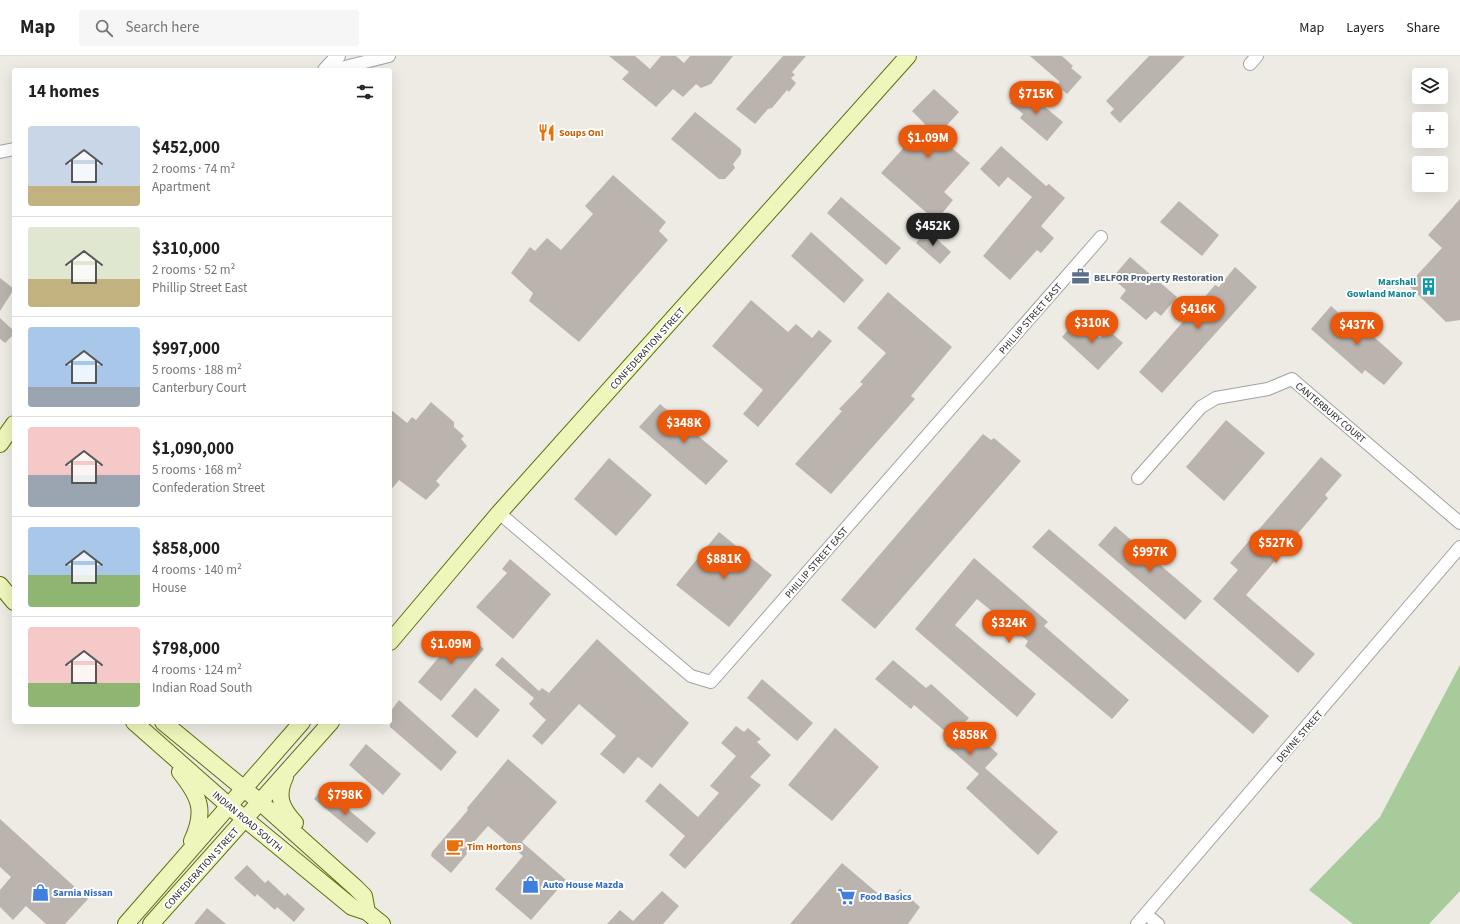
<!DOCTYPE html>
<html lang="en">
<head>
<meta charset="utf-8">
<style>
  :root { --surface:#fff; --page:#f6f6f6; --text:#222; --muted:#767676; --line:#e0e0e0; --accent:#ea580c }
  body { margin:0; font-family:"Source Sans 3",sans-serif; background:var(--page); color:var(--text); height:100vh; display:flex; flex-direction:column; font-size:15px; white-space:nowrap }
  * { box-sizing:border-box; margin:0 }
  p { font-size:13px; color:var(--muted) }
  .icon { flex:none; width:22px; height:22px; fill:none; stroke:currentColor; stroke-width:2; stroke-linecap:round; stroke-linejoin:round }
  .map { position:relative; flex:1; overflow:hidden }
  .sheet { position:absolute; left:12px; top:12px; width:380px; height:656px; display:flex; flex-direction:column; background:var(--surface); border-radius:4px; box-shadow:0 4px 16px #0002 }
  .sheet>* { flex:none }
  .buttons { position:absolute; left:1412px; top:12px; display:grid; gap:8px }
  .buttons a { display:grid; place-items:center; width:36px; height:36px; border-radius:4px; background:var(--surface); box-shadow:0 4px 16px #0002; font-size:20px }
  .price { position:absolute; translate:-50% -34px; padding:0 9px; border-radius:14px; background:var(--accent); color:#fff; font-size:13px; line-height:26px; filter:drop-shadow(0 1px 2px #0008) }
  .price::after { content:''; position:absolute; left:50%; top:24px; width:12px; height:9px; margin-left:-6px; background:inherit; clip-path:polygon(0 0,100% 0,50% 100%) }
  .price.current { background:#222; color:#fff }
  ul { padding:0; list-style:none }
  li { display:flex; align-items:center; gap:12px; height:100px; padding:0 16px }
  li+li { border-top:1px solid var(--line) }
  li span { display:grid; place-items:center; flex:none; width:112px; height:80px; border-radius:4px; color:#555 }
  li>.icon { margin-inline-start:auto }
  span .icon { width:48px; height:48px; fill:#fffc; stroke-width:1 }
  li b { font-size:17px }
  h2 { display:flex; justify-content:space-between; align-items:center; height:48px; padding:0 16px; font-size:17px }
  header { display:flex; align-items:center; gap:24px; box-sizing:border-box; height:56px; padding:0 20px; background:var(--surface); border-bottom:1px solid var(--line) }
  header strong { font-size:19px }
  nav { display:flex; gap:22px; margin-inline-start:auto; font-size:14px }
  .search { width:280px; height:36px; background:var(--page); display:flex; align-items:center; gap:10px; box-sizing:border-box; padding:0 14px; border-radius:4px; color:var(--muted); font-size:15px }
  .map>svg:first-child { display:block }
</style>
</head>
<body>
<header>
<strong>Map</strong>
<div class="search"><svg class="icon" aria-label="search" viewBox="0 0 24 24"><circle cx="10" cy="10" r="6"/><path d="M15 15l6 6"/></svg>Search here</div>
<nav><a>Map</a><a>Layers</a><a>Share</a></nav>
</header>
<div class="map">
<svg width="1460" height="868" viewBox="0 0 1460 868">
  <rect width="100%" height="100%" fill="#eeebe4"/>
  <path fill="#a7cb9b" d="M 1460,609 L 1460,835 L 1429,868 L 1353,868 L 1309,834 L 1380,761 Z"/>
  <path fill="#bbb4ae" d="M 609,0 L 635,0 L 650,13 L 661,0 L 676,0 L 684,7 L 690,0 L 733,0 L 711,28 L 701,32 L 696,28 L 683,41 L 673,33 L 656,51 L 622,23 L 629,16 Z
    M 783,0 L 806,0 L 792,16 L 795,19 L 791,22 L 796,27 L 789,36 L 787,34 L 772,52 L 768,53 L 755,68 L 736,53 Z
    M 1030,0 L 1062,0 L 1073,10 L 1071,12 L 1082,21 L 1067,38 L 1056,29 L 1060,26 Z
    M 1149,0 L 1185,0 L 1120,67 L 1110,57 L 1114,53 L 1106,45 Z
    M 934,33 L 959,56 L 937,80 L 970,107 L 944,136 L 953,144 L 936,165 L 881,117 L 925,68 L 912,55 Z
    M 1023,33 L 1063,66 L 1047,85 L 1020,62 L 1023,58 L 1010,47 Z
    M 695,56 L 741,93 L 741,98 L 733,108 L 735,112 L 725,123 L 719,123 L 671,83 Z
    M 1001,90 L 1046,130 L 1049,128 L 1065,142 L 1041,170 L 1054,182 L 1041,197 L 1037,194 L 1010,224 L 983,200 L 1032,141 L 1008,121 L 999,131 L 980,113 Z
    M 613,119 L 666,166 L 659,175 L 668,184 L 579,286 L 529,245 L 533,237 L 511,217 L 530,191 L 535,195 L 547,182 L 561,194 L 593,158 L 585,150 Z
    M 841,141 L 901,192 L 886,209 L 827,157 Z
    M 1460,143 L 1460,264 L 1446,266 L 1408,229 L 1442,192 L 1428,179 Z
    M 1179,145 L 1219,179 L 1202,200 L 1160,166 Z
    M 927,174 L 951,196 L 940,208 L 916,187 Z
    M 811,176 L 864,224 L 844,247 L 791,200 Z
    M 1130,201 L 1177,241 L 1161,260 L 1155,255 L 1146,264 L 1120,242 L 1126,234 L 1112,222 Z
    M 1235,211 L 1257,231 L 1162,337 L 1139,316 L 1215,229 L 1219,231 Z
    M 0,222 L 14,233 L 0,255 Z
    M 888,236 L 952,291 L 911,340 L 915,343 L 831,438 L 795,408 L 842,355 L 839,353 L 863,328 L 860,326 L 886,297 L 857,272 Z
    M 751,244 L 788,276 L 796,268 L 812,282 L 819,274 L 832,285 L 758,371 L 743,358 L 763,334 L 712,290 Z
    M 1331,250 L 1350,267 L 1354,263 L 1403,307 L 1384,329 L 1365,314 L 1362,318 L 1311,273 Z
    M 0,262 L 14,275 L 14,278 L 5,287 L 0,283 Z
    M 1077,263 L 1100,282 L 1107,273 L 1123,287 L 1098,314 L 1062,281 Z
    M 431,346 L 454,366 L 454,371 L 464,380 L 461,383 L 467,390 L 436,425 L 440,429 L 426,444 L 399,424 L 390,435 L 390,353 L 407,367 L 412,361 L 416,364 Z
    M 660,348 L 728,405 L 706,429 L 639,371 Z
    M 1226,364 L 1265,397 L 1224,445 L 1186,411 Z
    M 983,378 L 991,384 L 994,382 L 1021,405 L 875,573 L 841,544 Z
    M 1321,401 L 1342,419 L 1325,439 L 1328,442 L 1246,539 L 1315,598 L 1298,617 L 1213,543 L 1238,514 L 1230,507 Z
    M 609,402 L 652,439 L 616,480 L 574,443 Z
    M 1115,470 L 1202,545 L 1185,564 L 1098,489 Z
    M 1049,473 L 1269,660 L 1253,678 L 1032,491 Z
    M 719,476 L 772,519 L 729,571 L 676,529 Z
    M 974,502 L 1048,566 L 1044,570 L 1129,644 L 1112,663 L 1025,590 L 1028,585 L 977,543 L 955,569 L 1036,638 L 1017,661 L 915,573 Z
    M 510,503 L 551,538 L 513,583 L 476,551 L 507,517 L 502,513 Z
    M 452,576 L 463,586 L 469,579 L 484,593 L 441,645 L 418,626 L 445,594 L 439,589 Z
    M 597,583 L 689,667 L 652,712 L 638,701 L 624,718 L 600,698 L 616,680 L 579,648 L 542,689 L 532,680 L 546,664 L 529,648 L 534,642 L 495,609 L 502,601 L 539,635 L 542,632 L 549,637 Z
    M 893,604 L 926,632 L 931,628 L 969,662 L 964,667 L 998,698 L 985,712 L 1058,776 L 1038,799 L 966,732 L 979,718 L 946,689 L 953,682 L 914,649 L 911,653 L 875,623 Z
    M 762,623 L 813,667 L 797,685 L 747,642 Z
    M 475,632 L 500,654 L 477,682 L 451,660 Z
    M 399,644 L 457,696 L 441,715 L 390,671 L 390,656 Z
    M 736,670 L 744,676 L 748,672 L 761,683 L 757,686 L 771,699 L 750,721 L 761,729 L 685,813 L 669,799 L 685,780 L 645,745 L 660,727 L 698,761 L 719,737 L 710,730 L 736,700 L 721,687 Z
    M 835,672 L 879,711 L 832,765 L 788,729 Z
    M 366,688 L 401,718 L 383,739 L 349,709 Z
    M 508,703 L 557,746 L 522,786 L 566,824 L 531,864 L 495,833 L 523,800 L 488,770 L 466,795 L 467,798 L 451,817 L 431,800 L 432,796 L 468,754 L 467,752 Z
    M 323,732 L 376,777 L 367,787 L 314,743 Z
    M 0,763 L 88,843 L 65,868 L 46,868 L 26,850 L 13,864 L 0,851 L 0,834 L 11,821 L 0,811 Z
    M 842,807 L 888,846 L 900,833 L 920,851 L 908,868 L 790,868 Z
    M 247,809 L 265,827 L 268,824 L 285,840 L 287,837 L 305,853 L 294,866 L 277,851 L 275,854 L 257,838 L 255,841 L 234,822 Z
    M 662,835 L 679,850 L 663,868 L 607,868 L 620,854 L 633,865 Z
    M 207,852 L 226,868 L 194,868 Z"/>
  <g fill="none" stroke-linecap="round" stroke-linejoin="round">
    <defs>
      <path id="minor" d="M 1250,8 L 1257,0
        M 333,14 L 389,0
        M 0,96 L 14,93
        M 1138,422 L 1201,351 L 1216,342 L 1268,333 L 1292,323 L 1460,467
        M 499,457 L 691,620 L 711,626 L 1101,181
        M 1146,858 L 1158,868
        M 1137,868 L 1460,491"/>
      <path id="tertiary" d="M 325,14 L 338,0"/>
      <path id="secondary" d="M 0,388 L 14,368
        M 0,529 L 14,546
        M 390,586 L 499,457 L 908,0
        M 134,666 L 228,749 L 352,851 L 367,856 L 382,868
        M 163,666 L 260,746 L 356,832 L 364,840 L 367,856
        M 180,716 C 200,741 206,755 192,785
        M 285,721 C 276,740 281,752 295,767
        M 126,868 L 302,666
        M 151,868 L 331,666"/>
    </defs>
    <use href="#minor" stroke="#a2a2a2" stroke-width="14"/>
    <use href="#tertiary" stroke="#a2a2a2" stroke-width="16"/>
    <use href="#secondary" stroke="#5e6f0b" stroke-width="18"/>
    <use href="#minor" stroke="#fff" stroke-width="12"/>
    <use href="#tertiary" stroke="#fff" stroke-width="14"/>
    <use href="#secondary" stroke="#eff6bb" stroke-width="16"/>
  </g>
  <defs>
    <symbol id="restaurant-bare" viewBox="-9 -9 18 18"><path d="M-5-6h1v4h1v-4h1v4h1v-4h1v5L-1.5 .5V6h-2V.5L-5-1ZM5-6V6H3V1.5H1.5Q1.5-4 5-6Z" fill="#e8710a" stroke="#fff" stroke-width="2.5" paint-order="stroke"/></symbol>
    <symbol id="office-bare" viewBox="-9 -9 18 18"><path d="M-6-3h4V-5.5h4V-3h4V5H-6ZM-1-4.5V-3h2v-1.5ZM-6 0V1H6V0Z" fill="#5c6f8a" stroke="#fff" stroke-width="2.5" paint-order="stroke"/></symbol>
    <symbol id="building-bare" viewBox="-9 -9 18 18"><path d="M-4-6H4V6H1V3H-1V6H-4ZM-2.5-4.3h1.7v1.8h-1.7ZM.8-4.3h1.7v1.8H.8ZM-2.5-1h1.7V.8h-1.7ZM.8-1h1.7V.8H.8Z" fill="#0f9aa8" stroke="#fff" stroke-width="2.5" paint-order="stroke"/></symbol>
    <symbol id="cafe-bare" viewBox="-9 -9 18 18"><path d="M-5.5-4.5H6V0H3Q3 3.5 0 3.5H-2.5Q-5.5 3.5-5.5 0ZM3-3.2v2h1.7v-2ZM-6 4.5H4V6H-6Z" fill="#e8710a" stroke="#fff" stroke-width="2.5" paint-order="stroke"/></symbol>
    <symbol id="shop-bare" viewBox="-9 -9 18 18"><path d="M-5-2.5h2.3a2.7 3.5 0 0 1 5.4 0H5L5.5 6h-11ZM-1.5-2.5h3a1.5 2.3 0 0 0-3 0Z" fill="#3f7fe0" stroke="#fff" stroke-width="2.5" paint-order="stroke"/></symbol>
    <symbol id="supermarket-bare" viewBox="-9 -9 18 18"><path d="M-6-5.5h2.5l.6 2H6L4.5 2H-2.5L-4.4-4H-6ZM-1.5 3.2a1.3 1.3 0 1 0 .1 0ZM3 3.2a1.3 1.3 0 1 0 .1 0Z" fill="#3f7fe0" stroke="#fff" stroke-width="2.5" paint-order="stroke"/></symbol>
  </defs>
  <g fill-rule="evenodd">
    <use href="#restaurant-bare" x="534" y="64" width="25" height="25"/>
    <use href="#office-bare" x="1068" y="208" width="25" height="25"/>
    <use href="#building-bare" x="1416" y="218" width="25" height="25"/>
    <use href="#cafe-bare" x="442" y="778" width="25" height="25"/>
    <use href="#shop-bare" x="518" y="816" width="25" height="25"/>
    <use href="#shop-bare" x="28" y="824" width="25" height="25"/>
    <use href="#supermarket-bare" x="834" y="828" width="25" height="25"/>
  </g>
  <g text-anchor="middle" stroke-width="4" stroke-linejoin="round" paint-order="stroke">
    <g font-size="10" font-weight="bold" fill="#c56008" stroke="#fff" text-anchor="start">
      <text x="559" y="80">Soups On!</text>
      <text x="467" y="794">Tim Hortons</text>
    </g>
    <g font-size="10" font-weight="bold" fill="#4e5e75" stroke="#fff" text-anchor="start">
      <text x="1094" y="225">BELFOR Property Restoration</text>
    </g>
    <g font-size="10" font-weight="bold" fill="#0d838f" stroke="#fff" text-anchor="end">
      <text x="1416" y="229">Marshall<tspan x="1416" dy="12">Gowland Manor</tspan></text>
    </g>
    <g font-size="10" fill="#1e1e1e" stroke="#fff">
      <text transform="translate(1030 262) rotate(-49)" y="4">PHILLIP STREET EAST</text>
      <text transform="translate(647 292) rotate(-48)" y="4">CONFEDERATION STREET</text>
      <text transform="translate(1331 356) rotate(40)" y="4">CANTERBURY COURT</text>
      <text transform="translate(816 506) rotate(-49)" y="4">PHILLIP STREET EAST</text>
      <text transform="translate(1299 680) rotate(-49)" y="4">DEVINE STREET</text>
      <text transform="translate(248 765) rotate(40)" y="4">INDIAN ROAD SOUTH</text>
      <text transform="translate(201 812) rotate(-48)" y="4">CONFEDERATION STREET</text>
    </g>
    <g font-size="10" font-weight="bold" fill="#366cbe" stroke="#fff" text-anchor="start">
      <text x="543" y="832">Auto House Mazda</text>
      <text x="53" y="840">Sarnia Nissan</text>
      <text x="860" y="844">Food Basics</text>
    </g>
  </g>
</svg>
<div class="buttons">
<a><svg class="icon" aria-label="layers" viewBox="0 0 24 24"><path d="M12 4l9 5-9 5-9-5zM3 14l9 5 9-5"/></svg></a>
<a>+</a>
<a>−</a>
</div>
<b class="price" style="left:1036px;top:59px">$715K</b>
<b class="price" style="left:928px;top:103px">$1.09M</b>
<b class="price current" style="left:933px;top:191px">$452K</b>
<b class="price" style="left:1198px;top:274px">$416K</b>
<b class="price" style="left:1092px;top:288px">$310K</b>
<b class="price" style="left:1357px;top:290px">$437K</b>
<b class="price" style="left:684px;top:388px">$348K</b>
<b class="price" style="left:1276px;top:508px">$527K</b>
<b class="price" style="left:1150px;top:517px">$997K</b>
<b class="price" style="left:724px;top:524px">$881K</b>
<b class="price" style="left:1009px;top:588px">$324K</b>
<b class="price" style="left:451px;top:609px">$1.09M</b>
<b class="price" style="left:970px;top:700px">$858K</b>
<b class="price" style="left:345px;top:760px">$798K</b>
<section class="sheet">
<h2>14 homes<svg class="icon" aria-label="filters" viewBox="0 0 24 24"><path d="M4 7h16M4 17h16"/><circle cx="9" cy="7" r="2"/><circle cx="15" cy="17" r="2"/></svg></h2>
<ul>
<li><span style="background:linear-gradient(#c9d6e8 75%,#c2b280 0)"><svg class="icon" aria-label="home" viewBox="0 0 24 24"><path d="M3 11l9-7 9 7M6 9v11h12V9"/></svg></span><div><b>$452,000</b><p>2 rooms · 74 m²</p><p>Apartment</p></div></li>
<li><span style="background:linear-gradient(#dfe7d0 65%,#c2b280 0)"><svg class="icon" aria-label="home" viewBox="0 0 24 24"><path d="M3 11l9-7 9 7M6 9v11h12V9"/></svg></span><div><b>$310,000</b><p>2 rooms · 52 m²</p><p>Phillip Street East</p></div></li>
<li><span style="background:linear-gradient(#a9c7e8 75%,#9aa5b1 0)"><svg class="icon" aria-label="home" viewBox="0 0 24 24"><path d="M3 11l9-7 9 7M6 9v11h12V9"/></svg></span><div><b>$997,000</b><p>5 rooms · 188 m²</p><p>Canterbury Court</p></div></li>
<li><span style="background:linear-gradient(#f6c9c9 60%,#9aa5b1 0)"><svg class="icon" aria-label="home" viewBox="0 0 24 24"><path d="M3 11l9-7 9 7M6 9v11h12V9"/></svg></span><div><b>$1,090,000</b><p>5 rooms · 168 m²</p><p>Confederation Street</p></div></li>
<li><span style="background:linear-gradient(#a9c7e8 60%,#8fb573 0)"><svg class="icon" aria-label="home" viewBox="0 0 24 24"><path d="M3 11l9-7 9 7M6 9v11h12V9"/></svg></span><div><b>$858,000</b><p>4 rooms · 140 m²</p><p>House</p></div></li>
<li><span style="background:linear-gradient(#f6c9c9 70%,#8fb573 0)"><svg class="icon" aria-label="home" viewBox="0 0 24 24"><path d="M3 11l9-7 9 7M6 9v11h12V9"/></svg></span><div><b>$798,000</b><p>4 rooms · 124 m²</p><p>Indian Road South</p></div></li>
</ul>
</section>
</div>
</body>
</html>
